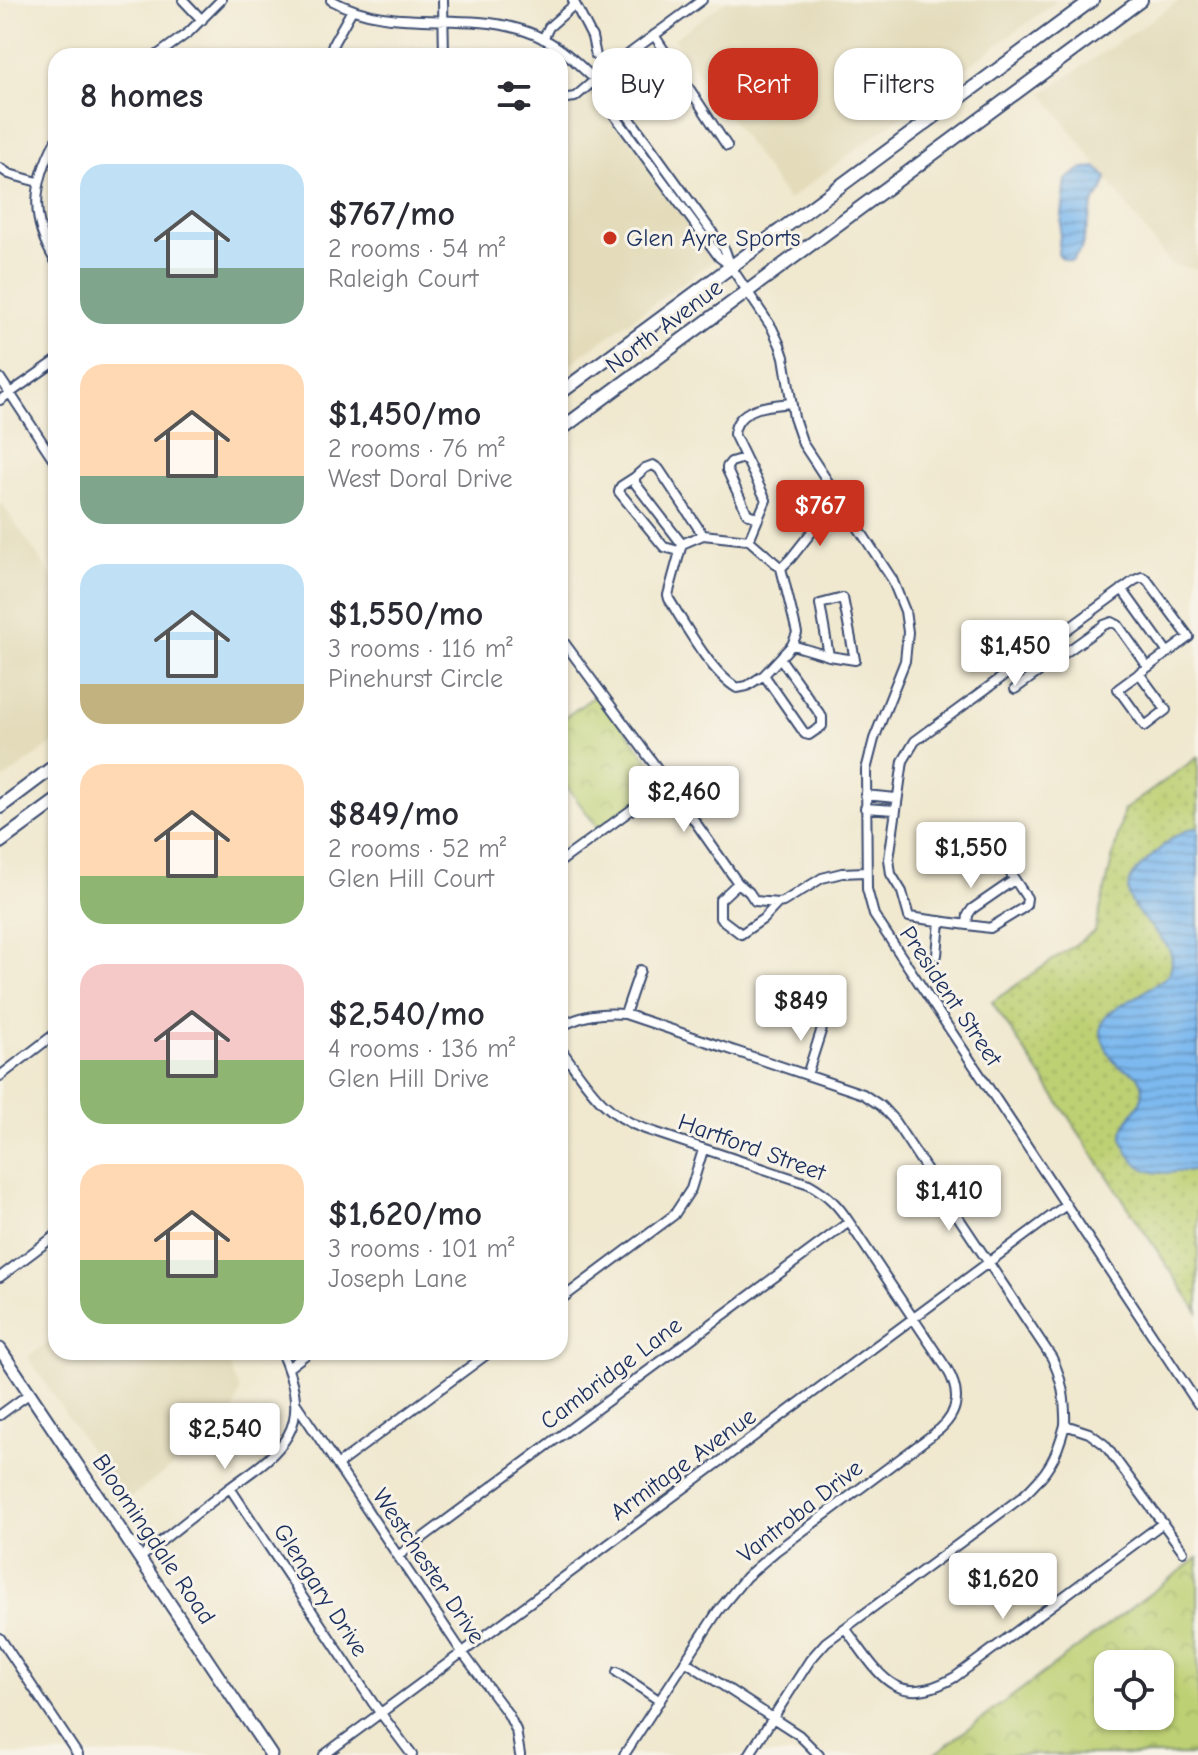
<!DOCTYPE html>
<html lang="en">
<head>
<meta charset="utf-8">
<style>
  :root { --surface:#fff; --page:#f7f7f7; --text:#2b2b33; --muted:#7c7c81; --accent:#c8321e }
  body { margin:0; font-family:"Comic Neue",sans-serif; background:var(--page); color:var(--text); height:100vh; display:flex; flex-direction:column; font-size:30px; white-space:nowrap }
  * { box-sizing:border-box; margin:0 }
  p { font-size:26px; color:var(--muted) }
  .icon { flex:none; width:44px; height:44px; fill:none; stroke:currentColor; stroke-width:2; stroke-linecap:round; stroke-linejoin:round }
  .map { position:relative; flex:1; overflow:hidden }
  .sheet { position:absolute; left:48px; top:48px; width:520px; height:1312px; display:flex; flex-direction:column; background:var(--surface); border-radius:24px; box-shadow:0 2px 6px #0004 }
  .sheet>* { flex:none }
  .banner { position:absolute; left:592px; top:48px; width:486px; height:72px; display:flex; gap:16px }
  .fabs { position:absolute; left:1094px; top:1650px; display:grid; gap:16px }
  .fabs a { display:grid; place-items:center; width:80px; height:80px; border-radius:16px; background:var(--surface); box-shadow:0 2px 6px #0004; font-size:40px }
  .price { position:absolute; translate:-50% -68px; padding:0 18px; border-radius:8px; background:#fff; color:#222; font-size:26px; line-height:52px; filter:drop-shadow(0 2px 4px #0008) }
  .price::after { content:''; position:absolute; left:50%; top:48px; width:24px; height:18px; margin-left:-12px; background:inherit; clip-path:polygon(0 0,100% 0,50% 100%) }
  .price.current { background:var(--accent); color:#fff }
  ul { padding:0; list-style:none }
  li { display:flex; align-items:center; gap:24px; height:200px; padding:0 32px }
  li span { display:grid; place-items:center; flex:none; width:224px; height:160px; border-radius:24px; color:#555 }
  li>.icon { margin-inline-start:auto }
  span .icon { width:96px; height:96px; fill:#fffc; stroke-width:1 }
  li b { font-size:34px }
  h2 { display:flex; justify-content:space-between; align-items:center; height:96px; padding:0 32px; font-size:34px }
  .chip { padding:0 28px; border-radius:24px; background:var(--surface); box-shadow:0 2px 6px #0004; font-size:28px; line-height:72px }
  .chip.current { background:var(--accent); color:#fff }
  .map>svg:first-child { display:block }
</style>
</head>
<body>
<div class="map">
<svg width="1198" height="1755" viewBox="0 0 1198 1755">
  <defs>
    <pattern id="grass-dots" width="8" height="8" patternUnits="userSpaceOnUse" patternTransform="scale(2)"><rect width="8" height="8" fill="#bdd073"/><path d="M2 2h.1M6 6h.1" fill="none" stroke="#a2b366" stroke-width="1.8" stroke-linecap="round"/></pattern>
    <pattern id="park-crowns" width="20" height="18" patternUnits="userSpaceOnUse" patternTransform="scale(2)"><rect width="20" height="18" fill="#bdd073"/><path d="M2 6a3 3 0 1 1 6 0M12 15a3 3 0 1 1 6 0" fill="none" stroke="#a2b366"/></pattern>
    <pattern id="water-rules" width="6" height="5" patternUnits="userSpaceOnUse" patternTransform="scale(2)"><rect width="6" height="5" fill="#7db9ef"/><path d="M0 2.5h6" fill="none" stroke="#6697c5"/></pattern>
  </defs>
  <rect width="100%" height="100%" fill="#f7f3e8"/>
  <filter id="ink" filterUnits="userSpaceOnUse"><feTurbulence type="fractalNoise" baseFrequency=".0125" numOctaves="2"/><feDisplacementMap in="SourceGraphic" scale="16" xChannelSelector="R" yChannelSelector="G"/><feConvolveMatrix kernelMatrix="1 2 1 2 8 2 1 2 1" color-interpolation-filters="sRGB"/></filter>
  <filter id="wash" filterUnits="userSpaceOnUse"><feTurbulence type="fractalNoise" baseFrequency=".006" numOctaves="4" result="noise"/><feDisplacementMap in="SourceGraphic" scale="32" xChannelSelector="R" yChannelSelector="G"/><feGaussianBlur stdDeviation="1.8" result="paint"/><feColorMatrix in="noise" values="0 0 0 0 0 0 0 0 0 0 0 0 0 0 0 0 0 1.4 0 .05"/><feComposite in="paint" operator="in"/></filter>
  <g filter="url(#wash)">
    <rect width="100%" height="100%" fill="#f0e8cf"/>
    <path fill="#e3dbba" d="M 727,0 L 1058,0 L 788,200 L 674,39 Z
      M 1181,0 L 1198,0 L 1198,269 L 1171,265 L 1043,93 Z
      M 594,87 L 661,182 L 713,261 L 560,371 L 560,112 Z
      M 0,501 L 56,583 L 56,741 L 0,782 Z
      M 56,1336 L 56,1352 L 224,1352 L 240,1391 L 230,1424 L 124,1502 L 28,1357 Z"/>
    <path fill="url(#grass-dots)" stroke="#6c8068" stroke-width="2" d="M 1198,757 L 1198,1312 L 992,1002 L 1095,931 L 1124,810 Z"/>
    <path fill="url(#park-crowns)" stroke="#6c8068" stroke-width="2" fill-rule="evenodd" d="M 599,693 L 665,783 L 600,831 L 560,777 L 560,721 Z
      M 1198,1558 L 1198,1755 L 933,1755 ZM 1108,1664 L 1160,1664 L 1160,1716 L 1108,1716 Z"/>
    <path fill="url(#water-rules)" stroke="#4c74a6" stroke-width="2" d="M 1096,167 L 1107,178 L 1102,192 L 1094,201 L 1081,249 L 1072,261 C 1065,260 1061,259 1058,253 L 1066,180 L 1080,170 Z
      M 1198,827 L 1198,1169 C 1170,1173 1145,1181 1127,1151 C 1125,1146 1121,1139 1122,1134 C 1124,1118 1143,1108 1143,1090 C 1142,1072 1129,1072 1119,1066 C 1112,1061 1108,1053 1105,1046 C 1091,1017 1115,1009 1136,997 C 1146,991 1156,984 1166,977 C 1194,942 1115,916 1130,880 C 1134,871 1144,864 1151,857 C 1167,842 1176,832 1198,827 Z"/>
  </g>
  <g filter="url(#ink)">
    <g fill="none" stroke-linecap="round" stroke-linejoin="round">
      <defs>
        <path id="minor" d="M 183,0 L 202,20
          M 331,0 C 390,33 457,11 519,29 C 540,35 561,48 577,63 C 588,73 597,83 610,91 L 725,250 L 731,267 L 772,328 L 780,345 L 784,357 L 794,418 L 803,444 L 892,579 L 905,611 L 908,632 L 905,661 L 874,739 L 866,770 L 867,889 L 874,915 L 1198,1404
          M 443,0 L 444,56
          M 575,4 L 592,37 L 596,56
          M 654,35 L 727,146
          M 543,39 L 549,27 L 575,4 L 573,1
          M 156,56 L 189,32 L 221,0
          M 329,56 L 334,42 L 352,10
          M 595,82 L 601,97 L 719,257 L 731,266
          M 560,99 L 575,97 L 603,73 L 702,0
          M 56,140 C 33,183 29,219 56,262
          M 0,168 L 9,174 L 38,182
          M 0,378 L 56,463
          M 0,400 L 56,361
          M 744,458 L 731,462 L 727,467 L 727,470 L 747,513 L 758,519
          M 635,477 L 621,486 L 619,492 L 664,547 L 679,551
          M 703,535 L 749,540 L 781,568 L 797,633 L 792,645 L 764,675 L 747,686 L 737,688 C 711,673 685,625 669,599 L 668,595 L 682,544 Z
          M 749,540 L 766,500 L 734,434 C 737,407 769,405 791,403
          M 682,544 L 635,483 L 635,477 L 645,468 L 653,465 L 659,469 L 703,535
          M 781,568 L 791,558 L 814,529 L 844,508
          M 1122,589 L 1168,653
          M 560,637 L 668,783 L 738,883 L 749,892 L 755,901 L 778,903 L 783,902 L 822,878 L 842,873 L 866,872
          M 792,645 L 829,656 L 855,660 L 843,598 L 820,604 L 829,656
          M 764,675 L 805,734 L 809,735 L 822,726 L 822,717 L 780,658
          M 1015,689 L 1104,625 L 1112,622 L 1118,625 L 1148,667
          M 865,795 L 896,798
          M 865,808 L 895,810
          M 994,856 L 1005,865 L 1027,898 L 1026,905 L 1023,908 L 990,928 L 909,917 L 902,892 L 891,874 L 889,859 L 903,761 L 915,741 L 1135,580 L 1142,577 L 1147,580 L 1189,637 L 1118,689 L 1145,726 L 1166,710 L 1139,673
          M 560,862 L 668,783
          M 738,883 L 720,900 L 720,918 L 741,934 L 763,919 L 778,903
          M 967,925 L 968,915 L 972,909 L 1014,880
          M 937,955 L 940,921
          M 625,1014 L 640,970
          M 560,1027 C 582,1015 600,1012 625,1014 L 863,1094 L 881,1106 L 893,1119 L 1052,1358 C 1062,1379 1066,1401 1065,1425 L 1089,1433 L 1105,1445 L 1183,1551
          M 560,1048 C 586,1083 602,1114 645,1129 L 809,1184 C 827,1194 838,1205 849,1222 L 947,1369 C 960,1391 960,1411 940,1429 L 776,1551 L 746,1577 L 718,1611 L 624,1755
          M 807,1075 L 823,1025 L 815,1009
          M 0,1076 L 56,1033
          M 0,1277 L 56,1235
          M 560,1300 L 674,1215 L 691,1189 L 703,1150
          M 288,1368 L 309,1352
          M 295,1402 L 462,1652 L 508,1714 L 516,1730 L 520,1755
          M 0,1415 L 30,1393
          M 337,1465 L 490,1352
          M 230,1488 L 373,1703 L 412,1755
          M 398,1556 L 849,1222
          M 140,1558 C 169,1535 198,1512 228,1489 C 249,1473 274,1459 288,1435 C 303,1409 292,1377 281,1352
          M 845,1628 C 878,1672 895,1712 955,1677 L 1163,1523
          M 0,1638 L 78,1755
          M 685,1661 L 799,1735 L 819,1755
          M 617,1672 L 660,1701
          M 324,1755 L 1066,1205
          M 749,1755 L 810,1660 L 826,1642 L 845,1628 L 1022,1497 C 1048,1473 1056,1459 1065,1425"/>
        <path id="secondary" d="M 0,1349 L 271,1755"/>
        <path id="primary" d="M 560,393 L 1092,0
          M 560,430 L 1141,0
          M 0,807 L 56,765
          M 0,842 L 56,801"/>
      </defs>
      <use href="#minor" stroke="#3b4b6f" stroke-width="12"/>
      <use href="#secondary" stroke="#3b4b6f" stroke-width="15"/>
      <use href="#primary" stroke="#3b4b6f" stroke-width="16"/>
      <use href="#minor" stroke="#fff" stroke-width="8"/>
      <use href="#secondary" stroke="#fff" stroke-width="11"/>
      <use href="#primary" stroke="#fff" stroke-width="12"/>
    </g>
  </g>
  <circle fill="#c8321e" stroke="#f7f3e8" stroke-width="3" cx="610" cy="238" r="8"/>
  <g text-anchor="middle" stroke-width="6" stroke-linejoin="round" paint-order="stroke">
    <g font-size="24" fill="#1b2f5e" stroke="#f7f3e8" text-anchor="start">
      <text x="626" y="246">Glen Ayre Sports</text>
    </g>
    <g font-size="24" fill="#1b2f5e" stroke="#f7f3e8">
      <text transform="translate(664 326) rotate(-37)" y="8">North Avenue</text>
      <text transform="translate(951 996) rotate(56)" y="8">President Street</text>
      <text transform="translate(752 1147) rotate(20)" y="8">Hartford Street</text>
      <text transform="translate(611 1373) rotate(-37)" y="8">Cambridge Lane</text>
      <text transform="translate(683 1464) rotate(-36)" y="8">Armitage Avenue</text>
      <text transform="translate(800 1511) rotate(-38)" y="8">Vantroba Drive</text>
      <text transform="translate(154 1539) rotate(56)" y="8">Bloomingdale Road</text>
      <text transform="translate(429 1566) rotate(56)" y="8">Westchester Drive</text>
      <text transform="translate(321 1590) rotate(57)" y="8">Glengary Drive</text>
    </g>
  </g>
</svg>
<div class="fabs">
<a><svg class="icon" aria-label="locate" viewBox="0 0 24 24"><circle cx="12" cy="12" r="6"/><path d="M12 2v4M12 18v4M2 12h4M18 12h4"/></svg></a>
</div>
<b class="price current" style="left:820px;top:548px">$767</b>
<b class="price" style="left:1015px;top:688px">$1,450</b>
<b class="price" style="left:684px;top:834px">$2,460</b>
<b class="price" style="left:971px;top:890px">$1,550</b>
<b class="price" style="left:801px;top:1043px">$849</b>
<b class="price" style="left:949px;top:1233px">$1,410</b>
<b class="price" style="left:225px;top:1471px">$2,540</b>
<b class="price" style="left:1003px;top:1621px">$1,620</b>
<div class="banner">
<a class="chip">Buy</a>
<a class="chip current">Rent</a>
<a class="chip">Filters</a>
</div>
<section class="sheet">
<h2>8 homes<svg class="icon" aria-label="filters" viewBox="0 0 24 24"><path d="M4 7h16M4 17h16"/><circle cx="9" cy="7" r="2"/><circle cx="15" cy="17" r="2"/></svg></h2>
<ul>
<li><span style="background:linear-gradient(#bfe0f5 65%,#7fa58c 0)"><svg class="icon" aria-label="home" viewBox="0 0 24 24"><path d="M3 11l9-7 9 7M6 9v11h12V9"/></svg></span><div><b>$767/mo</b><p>2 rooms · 54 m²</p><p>Raleigh Court</p></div></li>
<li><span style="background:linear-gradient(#ffd9b3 70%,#7fa58c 0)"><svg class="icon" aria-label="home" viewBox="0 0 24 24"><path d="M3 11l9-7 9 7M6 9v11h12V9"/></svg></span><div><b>$1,450/mo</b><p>2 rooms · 76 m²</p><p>West Doral Drive</p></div></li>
<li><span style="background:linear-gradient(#bfe0f5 75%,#c2b280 0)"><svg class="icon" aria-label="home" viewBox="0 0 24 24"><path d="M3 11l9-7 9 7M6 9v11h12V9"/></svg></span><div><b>$1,550/mo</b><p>3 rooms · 116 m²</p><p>Pinehurst Circle</p></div></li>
<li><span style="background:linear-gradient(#ffd9b3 70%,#8fb573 0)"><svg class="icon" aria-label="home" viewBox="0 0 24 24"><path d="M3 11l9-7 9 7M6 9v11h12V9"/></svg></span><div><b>$849/mo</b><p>2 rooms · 52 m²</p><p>Glen Hill Court</p></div></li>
<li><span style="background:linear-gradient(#f6c9c9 60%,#8fb573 0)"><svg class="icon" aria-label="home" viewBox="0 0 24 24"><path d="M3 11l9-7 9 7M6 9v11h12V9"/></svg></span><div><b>$2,540/mo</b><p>4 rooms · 136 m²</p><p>Glen Hill Drive</p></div></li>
<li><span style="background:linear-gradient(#ffd9b3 60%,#8fb573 0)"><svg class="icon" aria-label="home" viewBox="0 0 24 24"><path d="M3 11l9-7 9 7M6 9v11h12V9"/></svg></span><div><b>$1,620/mo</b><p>3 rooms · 101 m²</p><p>Joseph Lane</p></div></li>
</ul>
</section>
</div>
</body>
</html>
